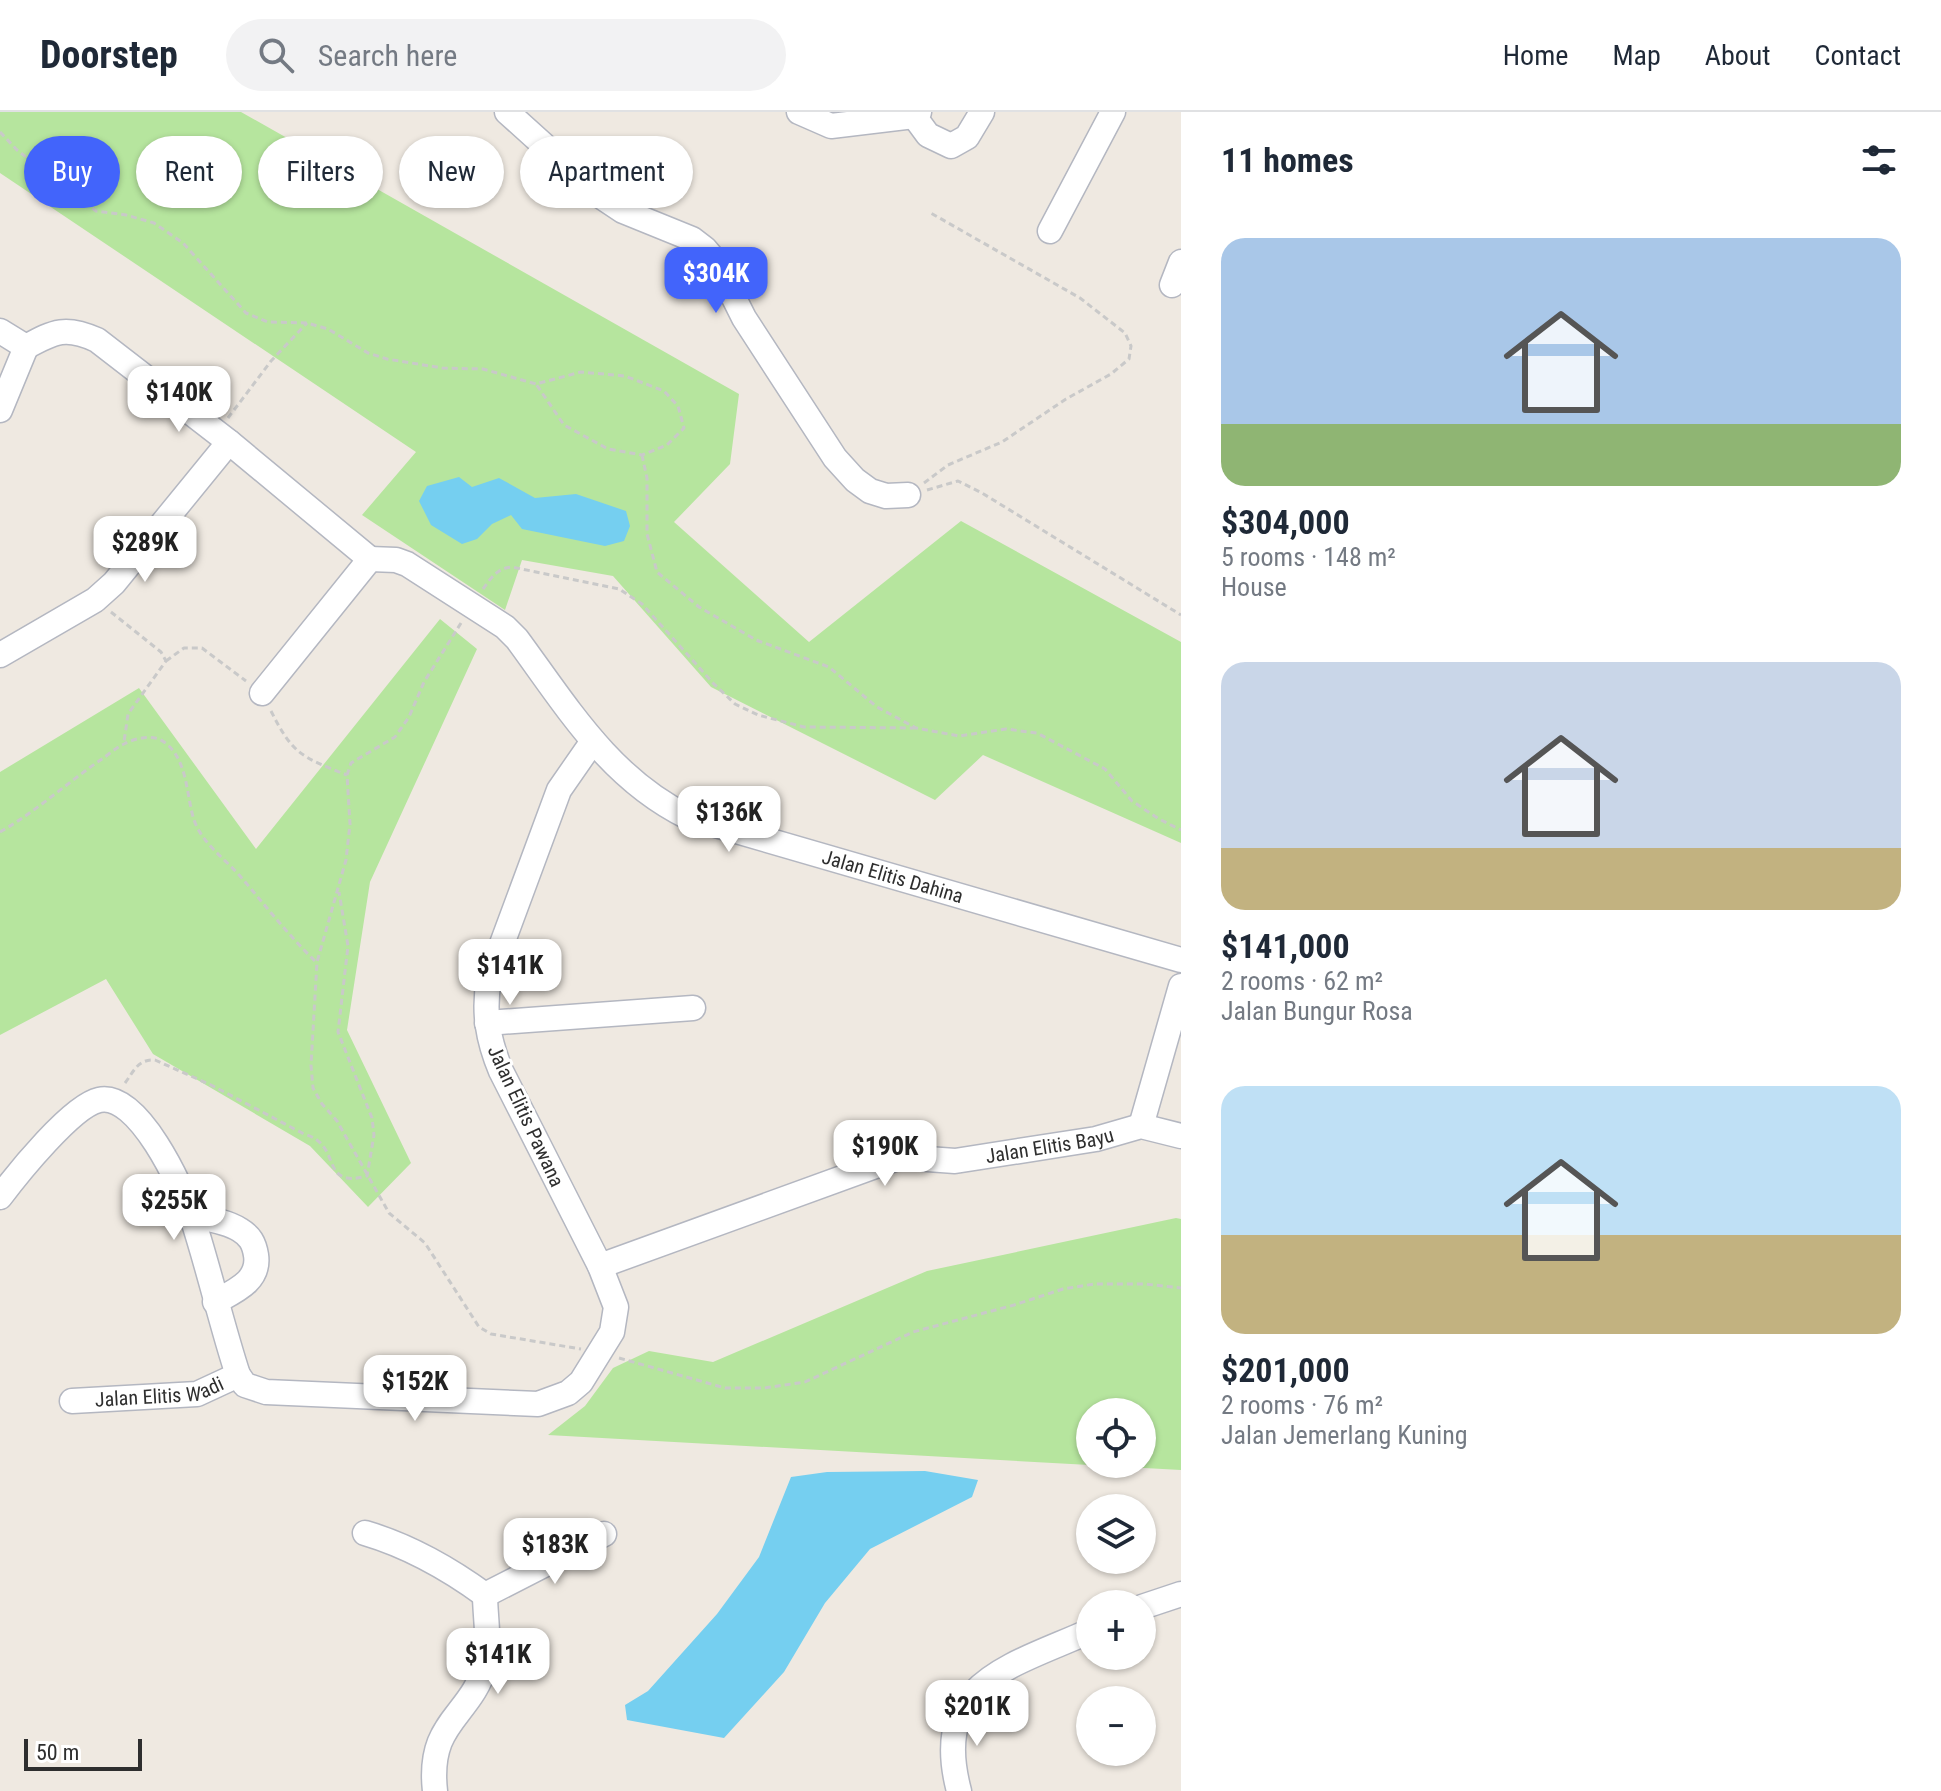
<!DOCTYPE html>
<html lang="en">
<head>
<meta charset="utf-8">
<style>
  :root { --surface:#fff; --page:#f2f2f3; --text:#1f2937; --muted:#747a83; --line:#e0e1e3; --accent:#4264fb }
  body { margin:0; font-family:"Roboto Condensed",sans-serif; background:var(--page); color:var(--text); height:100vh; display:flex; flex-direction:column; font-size:30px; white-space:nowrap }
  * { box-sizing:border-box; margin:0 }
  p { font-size:26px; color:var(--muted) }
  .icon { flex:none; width:44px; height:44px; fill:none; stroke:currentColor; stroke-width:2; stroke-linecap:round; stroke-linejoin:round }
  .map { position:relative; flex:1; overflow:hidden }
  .panel { display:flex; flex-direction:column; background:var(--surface); width:760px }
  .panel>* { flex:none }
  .hud { position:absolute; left:24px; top:24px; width:760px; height:72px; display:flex; gap:16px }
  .controls { position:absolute; left:1076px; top:1286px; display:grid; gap:16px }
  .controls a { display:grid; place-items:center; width:80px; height:80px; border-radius:50%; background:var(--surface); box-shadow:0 2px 6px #0004; font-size:40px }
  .scale { position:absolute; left:24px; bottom:20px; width:118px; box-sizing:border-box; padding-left:8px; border:4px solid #2e2e2e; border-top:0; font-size:22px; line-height:28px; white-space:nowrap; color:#2e2e2e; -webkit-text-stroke:6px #fff; paint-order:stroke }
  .price { position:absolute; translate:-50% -68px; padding:0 18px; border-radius:16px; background:#fff; color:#222; font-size:26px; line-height:52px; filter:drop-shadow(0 2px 4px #0008) }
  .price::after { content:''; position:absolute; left:50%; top:48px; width:24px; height:18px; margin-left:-12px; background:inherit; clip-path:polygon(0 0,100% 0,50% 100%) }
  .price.active { background:var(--accent); color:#fff }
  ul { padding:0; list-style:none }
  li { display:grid; align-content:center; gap:16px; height:424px; padding:0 40px }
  li span { display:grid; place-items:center; height:248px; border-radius:24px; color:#555 }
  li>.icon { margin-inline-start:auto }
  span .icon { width:144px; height:144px; fill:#fffc; stroke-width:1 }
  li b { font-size:34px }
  h2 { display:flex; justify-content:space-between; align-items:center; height:96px; padding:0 40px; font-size:34px }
  .tag { padding:0 28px; border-radius:36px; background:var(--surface); box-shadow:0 2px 6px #0004; font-size:28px; line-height:72px }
  .tag.active { background:var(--accent); color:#fff }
  header { display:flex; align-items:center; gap:48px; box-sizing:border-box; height:112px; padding:0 40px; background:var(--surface); border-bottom:2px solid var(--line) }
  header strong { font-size:38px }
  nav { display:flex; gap:44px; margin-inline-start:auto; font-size:28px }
  .search { width:560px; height:72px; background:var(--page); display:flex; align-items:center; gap:20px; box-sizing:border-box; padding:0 28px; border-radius:44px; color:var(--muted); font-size:30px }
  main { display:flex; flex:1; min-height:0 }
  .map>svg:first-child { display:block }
</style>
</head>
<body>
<header>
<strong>Doorstep</strong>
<div class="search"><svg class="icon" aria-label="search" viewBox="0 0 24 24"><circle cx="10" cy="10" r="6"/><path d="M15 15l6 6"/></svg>Search here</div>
<nav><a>Home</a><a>Map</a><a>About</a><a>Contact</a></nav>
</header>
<main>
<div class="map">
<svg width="1181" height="1679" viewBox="0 0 1181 1679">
  <rect width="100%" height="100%" fill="#efe9e1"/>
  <path fill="#b6e59e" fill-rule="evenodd" d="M 0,0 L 241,0 L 739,282 L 730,352 L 674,410 L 809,530 L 961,409 L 1181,530 L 1181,731 L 983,643 L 935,688 L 711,575 L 613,464 L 522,448 L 505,498 L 362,403 L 416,340 L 0,61 Z
    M 440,507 L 477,537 L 370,770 L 347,918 L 411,1051 L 368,1095 L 310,1034 L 153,942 L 106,867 L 0,923 L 0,660 L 139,576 L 256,737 Z
    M 1176,1106 L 1181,1107 L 1181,1358 L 548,1323 L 585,1294 L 613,1256 L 649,1239 L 713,1250 L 927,1159 ZM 1142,1300 L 1142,1352 L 1090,1352 L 1090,1300 Z"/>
  <path fill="#75cff0" d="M 459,365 L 472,375 L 499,366 L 535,386 L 576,382 L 626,399 L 630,414 L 624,429 L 605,434 L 522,417 L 511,403 L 492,412 L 477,427 L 462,432 L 431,413 L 419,389 L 427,374 Z
    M 925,1359 L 978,1368 L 972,1385 L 870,1437 L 825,1491 L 784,1560 L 724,1626 L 627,1608 L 625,1593 L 648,1579 L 717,1502 L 759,1445 L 791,1365 L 827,1360 Z"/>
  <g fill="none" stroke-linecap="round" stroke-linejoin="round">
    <defs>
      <g id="minor">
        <path d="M 507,0 L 599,83 L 623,99 L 692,127 L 705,137 L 716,150 L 744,206 L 835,346 L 855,368 L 870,379 L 886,384 L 908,383"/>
        <path d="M 799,0 L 831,14 L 914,4 L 919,0"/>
        <path d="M 914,4 L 928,23 L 951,34 L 967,25 L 982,0"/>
        <path d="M 1050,119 L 1113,0"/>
        <path d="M 1172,173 L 1181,150"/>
        <path d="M 0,219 L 26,235 C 55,219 66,214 97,228 L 229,330 L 370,447"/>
        <path d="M 0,298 L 26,235"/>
        <path id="s1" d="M 370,447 L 396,448 L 407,452 L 505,515 L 517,527 C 567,595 610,667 688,705 L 1181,848"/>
        <path d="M 0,543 L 95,488 L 114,471 L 229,330"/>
        <path d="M 262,581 L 370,447"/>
        <path d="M 487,911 L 693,896"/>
        <path d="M 1141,1014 L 1181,874"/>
        <path d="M 0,1085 C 18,1061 72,994 99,988 C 138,979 182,1075 192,1105 C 209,1157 221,1211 238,1263"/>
        <path d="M 192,1104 C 207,1107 226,1109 240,1118 C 250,1124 254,1131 256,1143 C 260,1169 235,1179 215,1190"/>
        <path id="s2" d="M 600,1154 L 900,1045 L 955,1049 L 1096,1027 L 1141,1014 L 1181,1024"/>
        <path id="s3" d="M 72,1289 L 197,1282 L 238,1263 L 245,1273 L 266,1280 L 538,1292 L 568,1281 L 581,1270 L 612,1220 L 616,1195 L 600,1154 L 501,959 C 488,928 483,900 489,867 L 559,678 L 593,629"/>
        <path d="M 365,1421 C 409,1434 448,1456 485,1483"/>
        <path d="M 485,1483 L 604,1422"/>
        <path d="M 1142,1495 L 1181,1482"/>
        <path d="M 435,1679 C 427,1608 471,1606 486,1551 C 490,1534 485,1502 485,1483"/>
        <path d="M 959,1679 C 930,1570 1010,1555 1090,1519"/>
      </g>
    </defs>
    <use href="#minor" stroke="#b4b7c1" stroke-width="27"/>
    <path stroke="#c9c9c9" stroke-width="3" stroke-dasharray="6 4" stroke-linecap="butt" d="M 0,20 L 17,38 L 96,99 L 126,103 L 154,111 L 183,131 L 246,201 L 268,210 L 307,211 L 328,217 L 368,241 L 387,247 L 442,256 L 483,257 L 536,272 L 581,260 L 625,264 L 664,279 L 678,294 L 684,316 L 667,333 L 642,343 L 608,337 L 564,313 L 536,272
      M 228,306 L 271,249 L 307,211
      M 642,343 L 647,366 L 647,422 L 657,460 L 699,495 L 756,528 L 829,555 L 877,595 L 916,616 L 959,624 L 1006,617 L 1037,621 L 1105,657 L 1132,689 L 1159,707 L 1181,718
      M 924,371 L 948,353 L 1002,330 L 1066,287 L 1111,262 L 1129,247 L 1131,234 L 1125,221 L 1080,186 L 929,100
      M 927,378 L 958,369 L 982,381 L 1181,503
      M 483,477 C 491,466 497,456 512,455 L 619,477 L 642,492 L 713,571 L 735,592 L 758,603 L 804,615 L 916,616
      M 111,500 L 161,540 L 166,549 L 128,602 L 124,630
      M 461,511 L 424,570 L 409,605 L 395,625 L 351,651 L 347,663 L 350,712 L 346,748 L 317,850 L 311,953 L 313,976 L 322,992 L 337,1009 L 389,1101 L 425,1131 L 479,1215 L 491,1222 L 581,1237
      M 166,549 L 184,536 L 202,536 L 246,569
      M 271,599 C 293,643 302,645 347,663
      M 0,720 C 35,700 66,672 99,649 C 107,644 115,636 124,632 C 135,626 154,622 164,630 C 188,647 186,683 194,708 C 202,731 224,746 240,764 C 265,793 288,823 316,850
      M 125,971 C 134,959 138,947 155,948 L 211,973 L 304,1022 C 344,1033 318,1077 367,1064 L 374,1023 L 372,1006 L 338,920 L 348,834 L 339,780
      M 619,1246 L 725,1276 L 764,1276 L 805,1270 L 913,1220 L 1014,1193 L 1063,1177 L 1094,1172 L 1145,1172 L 1181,1176"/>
    <use href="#minor" stroke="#fff" stroke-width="24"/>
  </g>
  <g text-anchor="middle" stroke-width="6" stroke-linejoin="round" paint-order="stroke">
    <g font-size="20" fill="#2e2e2e" stroke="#fff">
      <text dy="7" stroke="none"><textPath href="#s1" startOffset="634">Jalan Elitis Dahina</textPath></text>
      <text transform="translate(526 1004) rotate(65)" y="7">Jalan Elitis Pawana</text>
      <text dy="7" stroke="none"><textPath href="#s2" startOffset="470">Jalan Elitis Bayu</textPath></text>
      <text dy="7" stroke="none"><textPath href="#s3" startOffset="88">Jalan Elitis Wadi</textPath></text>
    </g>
  </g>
</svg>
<div class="controls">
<a><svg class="icon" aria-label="locate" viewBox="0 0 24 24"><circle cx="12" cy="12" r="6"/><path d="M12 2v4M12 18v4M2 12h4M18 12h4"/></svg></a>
<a><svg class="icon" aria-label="layers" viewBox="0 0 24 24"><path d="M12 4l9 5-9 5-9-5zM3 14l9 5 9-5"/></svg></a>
<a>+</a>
<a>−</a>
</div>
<div class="scale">50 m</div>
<b class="price active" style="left:716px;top:203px">$304K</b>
<b class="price" style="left:179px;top:322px">$140K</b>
<b class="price" style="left:145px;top:472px">$289K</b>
<b class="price" style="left:729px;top:742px">$136K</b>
<b class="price" style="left:510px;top:895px">$141K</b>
<b class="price" style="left:885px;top:1076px">$190K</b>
<b class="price" style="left:174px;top:1130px">$255K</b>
<b class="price" style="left:415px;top:1311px">$152K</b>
<b class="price" style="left:555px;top:1474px">$183K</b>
<b class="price" style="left:498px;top:1584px">$141K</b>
<b class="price" style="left:977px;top:1636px">$201K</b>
<div class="hud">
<a class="tag active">Buy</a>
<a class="tag">Rent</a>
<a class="tag">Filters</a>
<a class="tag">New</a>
<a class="tag">Apartment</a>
</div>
</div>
<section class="panel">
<h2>11 homes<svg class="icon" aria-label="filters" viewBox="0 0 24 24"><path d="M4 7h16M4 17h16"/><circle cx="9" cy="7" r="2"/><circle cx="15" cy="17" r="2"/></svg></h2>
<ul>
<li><span style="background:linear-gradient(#a9c7e8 75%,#8fb573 0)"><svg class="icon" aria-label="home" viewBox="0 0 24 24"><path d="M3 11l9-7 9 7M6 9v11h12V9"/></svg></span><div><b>$304,000</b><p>5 rooms · 148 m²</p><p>House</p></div></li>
<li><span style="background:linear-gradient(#c9d6e8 75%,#c2b280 0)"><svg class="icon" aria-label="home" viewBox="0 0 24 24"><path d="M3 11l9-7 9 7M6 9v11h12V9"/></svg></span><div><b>$141,000</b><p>2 rooms · 62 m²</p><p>Jalan Bungur Rosa</p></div></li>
<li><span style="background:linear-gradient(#bfe0f5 60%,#c2b280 0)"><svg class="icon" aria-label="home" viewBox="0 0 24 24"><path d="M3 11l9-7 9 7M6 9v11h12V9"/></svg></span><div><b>$201,000</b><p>2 rooms · 76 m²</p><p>Jalan Jemerlang Kuning</p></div></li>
</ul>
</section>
</main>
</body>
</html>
